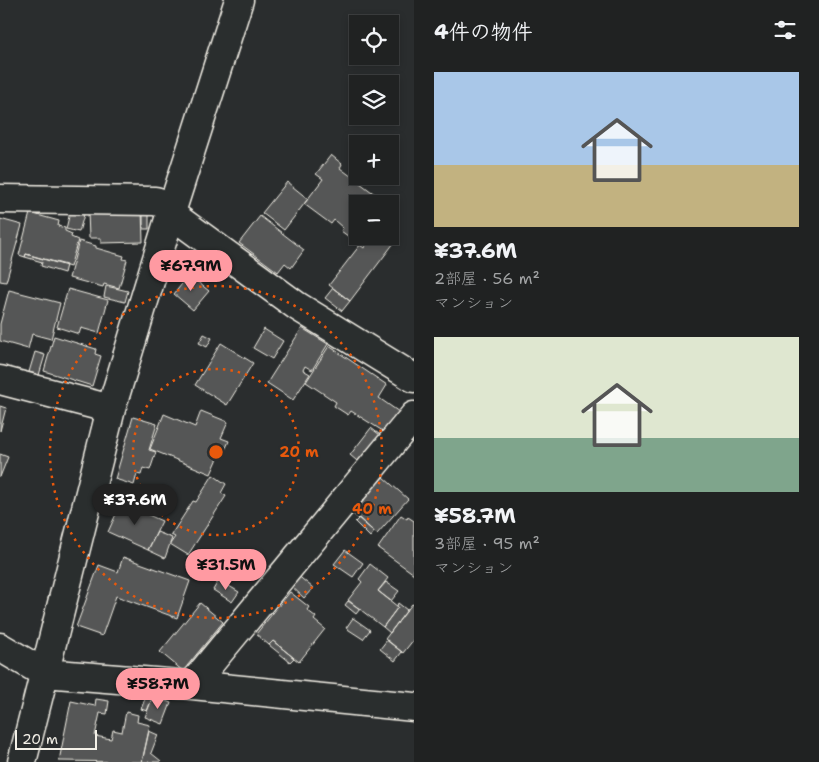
<!DOCTYPE html>
<html lang="ja">
<head>
<meta charset="utf-8">
<style>
  :root { --surface:#202222; --page:#282a2a; --text:#f1f3f6; --muted:#a2a4a5; --line:#3d3f40; --accent:#ff9aa2 }
  body { margin:0; font-family:"Shantell Sans","Klee One",sans-serif; background:var(--page); color:var(--text); height:100vh; display:flex; flex-direction:column; font-size:19px; white-space:nowrap }
  * { box-sizing:border-box; margin:0 }
  p { font-size:16px; color:var(--muted) }
  .icon { flex:none; width:28px; height:28px; fill:none; stroke:currentColor; stroke-width:2; stroke-linecap:round; stroke-linejoin:round }
  .map { position:relative; flex:1; overflow:hidden }
  .details { display:flex; flex-direction:column; background:var(--surface); width:405px }
  .details>* { flex:none }
  .tools { position:absolute; left:349px; top:15px; display:grid; gap:10px }
  .tools a { display:grid; place-items:center; width:50px; height:50px; border-radius:0px; background:var(--surface); box-shadow:0 2px 8px #0003,0 0 0 1px var(--line); font-size:25px }
  .scale { position:absolute; left:15px; bottom:12px; width:82px; box-sizing:border-box; padding-left:5px; border:2px solid #f4f1e8; border-top:0; font-size:14px; line-height:18px; white-space:nowrap; color:#f4f1e8; -webkit-text-stroke:4px #2a2d2e; paint-order:stroke }
  .price { position:absolute; translate:-50% -42px; padding:0 11px; border-radius:18px; background:var(--accent); color:#111; font-size:16px; line-height:32px; filter:drop-shadow(0 1px 2px #0008) }
  .price::after { content:''; position:absolute; left:50%; top:30px; width:15px; height:11px; margin-left:-8px; background:inherit; clip-path:polygon(0 0,100% 0,50% 100%) }
  .price.selected { background:#222; color:#fff }
  ul { padding:0; list-style:none }
  li { display:grid; align-content:center; gap:10px; height:265px; padding:0 20px }
  li span { display:grid; place-items:center; height:155px; border-radius:0px; color:#555 }
  li>.icon { margin-inline-start:auto }
  span .icon { width:90px; height:90px; fill:#fffc; stroke-width:1 }
  li b { font-size:21px }
  h2 { display:flex; justify-content:space-between; align-items:center; height:60px; padding:0 20px; font-size:21px }
  main { display:flex; flex:1; min-height:0 }
  .map>svg:first-child { display:block }
</style>
</head>
<body>
<main>
<div class="map">
<svg width="414" height="762" viewBox="0 0 414 762">
  <rect width="100%" height="100%" fill="#2a2d2e"/>
  <filter id="ink" filterUnits="userSpaceOnUse"><feTurbulence type="fractalNoise" baseFrequency=".02" numOctaves="2"/><feDisplacementMap in="SourceGraphic" scale="10" xChannelSelector="R" yChannelSelector="G"/><feConvolveMatrix kernelMatrix="1 2 1 2 8 2 1 2 1" color-interpolation-filters="sRGB"/></filter>
  <g filter="url(#ink)">
    <path fill="#555756" stroke="#f4f1e8" d="M 331,155 L 342,164 L 340,168 L 388,204 L 358,204 L 358,236 L 366,236 L 360,245 L 341,231 L 343,228 L 334,220 L 331,224 L 304,204 L 323,179 L 316,174 Z
      M 287,182 L 308,199 L 284,230 L 262,213 Z
      M 71,208 L 85,211 L 79,232 L 66,229 Z
      M 142,210 L 143,242 L 101,243 L 101,238 L 89,238 L 88,211 Z
      M 143,210 L 149,210 L 149,229 L 143,229 Z
      M 30,213 L 59,221 L 58,226 L 65,228 L 65,231 L 72,234 L 71,237 L 78,240 L 70,267 L 26,254 L 25,257 L 19,255 Z
      M 260,216 L 304,250 L 291,268 L 285,263 L 278,272 L 239,243 Z
      M 0,219 L 22,225 L 6,282 L 0,281 Z
      M 372,236 L 385,236 L 394,243 L 350,301 L 329,285 L 360,245 L 364,248 Z
      M 79,241 L 96,246 L 96,248 L 124,256 L 123,259 L 127,260 L 119,288 L 104,284 L 103,287 L 69,278 Z
      M 26,254 L 66,265 L 64,273 L 41,266 L 42,262 L 25,257 Z
      M 189,275 L 209,291 L 193,310 L 174,294 Z
      M 106,286 L 128,291 L 125,302 L 104,297 Z
      M 333,288 L 350,301 L 342,311 L 325,298 Z
      M 68,289 L 108,300 L 99,333 L 81,328 L 79,334 L 57,327 Z
      M 9,290 L 60,303 L 51,339 L 32,334 L 28,349 L 0,341 L 0,324 Z
      M 302,328 L 328,344 L 312,370 L 305,366 L 303,370 L 310,374 L 293,400 L 267,383 Z
      M 264,329 L 283,341 L 272,359 L 253,348 Z
      M 204,334 L 212,338 L 207,347 L 199,343 Z
      M 54,336 L 96,349 L 95,354 L 101,356 L 92,386 L 44,371 Z
      M 221,343 L 253,363 L 227,405 L 195,385 Z
      M 329,346 L 387,385 L 379,398 L 399,412 L 386,433 L 351,411 L 348,415 L 334,406 L 336,402 L 306,382 Z
      M 35,352 L 45,355 L 39,375 L 29,372 Z
      M 0,406 L 6,408 L 0,431 Z
      M 201,411 L 228,422 L 221,438 L 229,441 L 222,457 L 219,456 L 211,474 L 150,449 L 164,414 L 195,427 Z
      M 133,417 L 157,424 L 149,450 L 156,452 L 150,470 L 143,468 L 141,475 L 137,474 L 134,485 L 115,479 Z
      M 371,428 L 384,438 L 363,466 L 350,455 Z
      M 0,454 L 8,457 L 0,477 Z
      M 213,475 L 226,484 L 221,493 L 226,496 L 188,555 L 170,544 L 175,537 L 171,535 L 193,501 L 196,502 Z
      M 383,477 L 408,499 L 377,534 L 352,513 Z
      M 121,503 L 162,521 L 148,550 L 108,532 Z
      M 401,515 L 407,519 L 408,517 L 414,521 L 414,574 L 378,548 Z
      M 359,518 L 374,532 L 370,537 L 355,522 Z
      M 157,532 L 172,538 L 165,558 L 148,550 Z
      M 345,550 L 363,563 L 353,577 L 334,564 Z
      M 123,557 L 190,581 L 177,618 L 116,596 L 102,636 L 76,627 L 99,565 L 118,572 Z
      M 370,564 L 388,578 L 378,591 L 398,607 L 383,627 L 348,600 L 362,582 L 359,579 Z
      M 296,574 L 313,588 L 304,598 L 288,583 Z
      M 219,580 L 239,592 L 232,602 L 213,590 Z
      M 386,582 L 399,591 L 391,601 L 378,591 Z
      M 290,592 L 309,607 L 307,610 L 316,617 L 314,620 L 325,629 L 299,662 L 273,641 L 269,645 L 256,634 Z
      M 348,601 L 360,609 L 356,614 L 345,605 Z
      M 200,603 L 223,622 L 183,671 L 160,652 Z
      M 398,603 L 407,610 L 390,633 L 383,627 L 398,607 L 397,606 Z
      M 412,604 L 414,605 L 414,639 L 403,653 L 385,639 Z
      M 353,618 L 370,630 L 363,639 L 346,628 Z
      M 387,640 L 402,652 L 395,661 L 380,649 Z
      M 273,641 L 294,658 L 290,662 L 269,645 Z
      M 147,694 L 153,696 L 147,711 L 141,709 Z
      M 153,696 L 171,703 L 163,724 L 145,717 Z
      M 96,699 L 109,701 L 107,714 L 100,713 L 95,736 L 111,739 L 113,730 L 122,732 L 126,712 L 138,715 L 137,722 L 150,725 L 142,762 L 59,761 L 71,701 L 95,706 Z
      M 149,731 L 158,735 L 151,753 L 161,761 L 160,762 L 142,762 Z"/>
    <g fill="none" stroke-linecap="round" stroke-linejoin="round">
      <defs>
        <path id="minor" d="M 0,199 L 155,201 L 173,206
          M 171,214 L 297,306 L 414,378
          M 0,380 L 111,409
          M 0,647 L 44,673 L 192,685 L 414,707
          M 192,685 L 414,416
          M 22,762 L 111,409 L 173,206 L 239,0"/>
      </defs>
      <use href="#minor" stroke="#f4f1e8" stroke-width="31"/>
      <use href="#minor" stroke="#2a2d2e" stroke-width="28"/>
    </g>
  </g>
  <g fill="none" stroke="#e8590c" stroke-width="2.5" stroke-dasharray="2.5 5">
    <circle cx="216" cy="452" r="83"/>
    <circle cx="216" cy="452" r="166"/>
  </g>
  <circle cx="216" cy="452" r="8" fill="#e8590c" stroke="#2a2d2e" stroke-width="2.5"/>
  <g font-size="15" text-anchor="middle" font-weight="bold" fill="#e8590c" stroke="#2a2d2e" stroke-width="4" stroke-linejoin="round" paint-order="stroke">
    <text x="299" y="457">20 m</text>
    <text x="372" y="514">40 m</text>
  </g>
</svg>
<div class="tools">
<a><svg class="icon" aria-label="locate" viewBox="0 0 24 24"><circle cx="12" cy="12" r="6"/><path d="M12 2v4M12 18v4M2 12h4M18 12h4"/></svg></a>
<a><svg class="icon" aria-label="layers" viewBox="0 0 24 24"><path d="M12 4l9 5-9 5-9-5zM3 14l9 5 9-5"/></svg></a>
<a>+</a>
<a>−</a>
</div>
<div class="scale">20 m</div>
<b class="price" style="left:191px;top:292px">¥67.9M</b>
<b class="price selected" style="left:135px;top:526px">¥37.6M</b>
<b class="price" style="left:226px;top:591px">¥31.5M</b>
<b class="price" style="left:158px;top:710px">¥58.7M</b>
</div>
<section class="details">
<h2>4件の物件<svg class="icon" aria-label="filters" viewBox="0 0 24 24"><path d="M4 7h16M4 17h16"/><circle cx="9" cy="7" r="2"/><circle cx="15" cy="17" r="2"/></svg></h2>
<ul>
<li><span style="background:linear-gradient(#a9c7e8 60%,#c2b280 0)"><svg class="icon" aria-label="home" viewBox="0 0 24 24"><path d="M3 11l9-7 9 7M6 9v11h12V9"/></svg></span><div><b>¥37.6M</b><p>2部屋 · 56 m²</p><p>マンション</p></div></li>
<li><span style="background:linear-gradient(#dfe7d0 65%,#7fa58c 0)"><svg class="icon" aria-label="home" viewBox="0 0 24 24"><path d="M3 11l9-7 9 7M6 9v11h12V9"/></svg></span><div><b>¥58.7M</b><p>3部屋 · 95 m²</p><p>マンション</p></div></li>
</ul>
</section>
</main>
</body>
</html>
